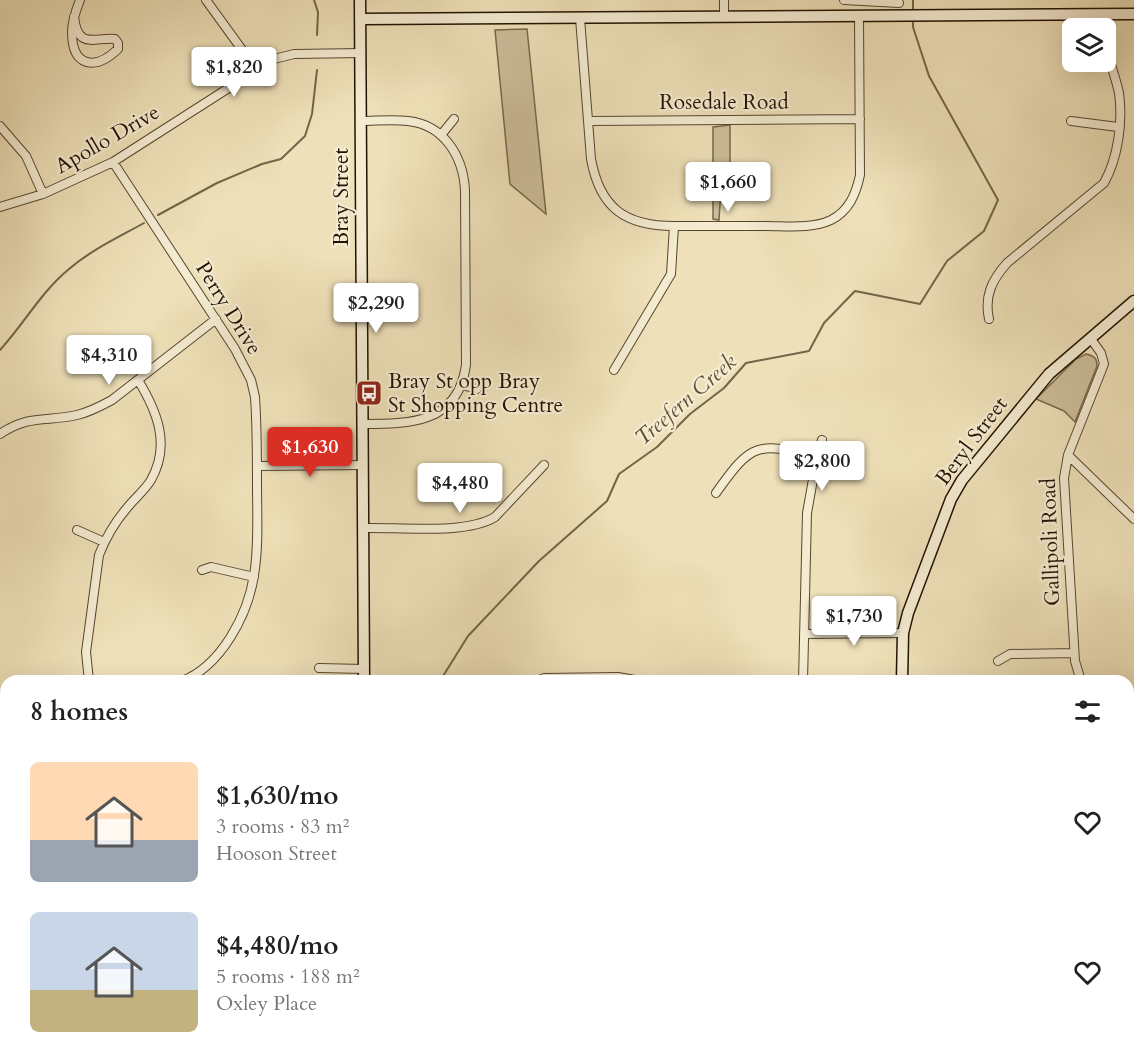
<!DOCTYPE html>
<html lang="en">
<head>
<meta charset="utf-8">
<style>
  :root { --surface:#fff; --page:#f2f2f2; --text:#222; --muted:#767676; --accent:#d93025 }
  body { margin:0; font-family:Cardo,serif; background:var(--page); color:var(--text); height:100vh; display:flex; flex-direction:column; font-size:22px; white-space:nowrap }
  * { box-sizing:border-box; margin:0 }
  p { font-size:20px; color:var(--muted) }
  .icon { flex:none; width:33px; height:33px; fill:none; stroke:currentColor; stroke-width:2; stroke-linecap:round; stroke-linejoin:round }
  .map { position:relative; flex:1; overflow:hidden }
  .details { position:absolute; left:0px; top:675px; width:1134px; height:386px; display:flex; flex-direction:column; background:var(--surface); border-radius:18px 18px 0 0; box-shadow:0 6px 24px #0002 }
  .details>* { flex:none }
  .buttons { position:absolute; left:1062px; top:18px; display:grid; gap:12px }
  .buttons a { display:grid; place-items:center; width:54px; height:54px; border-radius:9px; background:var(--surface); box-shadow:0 6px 24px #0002; font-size:30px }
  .price { position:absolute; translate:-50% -51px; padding:0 14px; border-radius:6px; background:#fff; color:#222; font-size:20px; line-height:39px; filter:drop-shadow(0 2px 3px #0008) }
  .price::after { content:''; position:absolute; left:50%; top:36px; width:18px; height:14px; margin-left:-9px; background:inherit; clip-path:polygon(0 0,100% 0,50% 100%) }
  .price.active { background:var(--accent); color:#fff }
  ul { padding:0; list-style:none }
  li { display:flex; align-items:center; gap:18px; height:150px; padding:0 30px }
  li span { display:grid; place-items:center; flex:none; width:168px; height:120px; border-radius:9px; color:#555 }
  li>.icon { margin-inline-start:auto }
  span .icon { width:72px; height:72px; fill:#fffc; stroke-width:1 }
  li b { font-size:26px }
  h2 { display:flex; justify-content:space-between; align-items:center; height:72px; padding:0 30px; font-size:26px }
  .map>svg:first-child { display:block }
</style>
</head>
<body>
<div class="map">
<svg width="1134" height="1060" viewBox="0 0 1134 1060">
  <rect width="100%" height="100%" fill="#eee0b8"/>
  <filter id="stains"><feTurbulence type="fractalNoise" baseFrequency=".00333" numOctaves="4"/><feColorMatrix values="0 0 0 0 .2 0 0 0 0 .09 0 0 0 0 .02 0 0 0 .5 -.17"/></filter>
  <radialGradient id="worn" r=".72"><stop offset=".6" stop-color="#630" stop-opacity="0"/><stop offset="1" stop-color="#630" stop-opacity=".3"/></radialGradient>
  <path fill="#cbbd99" stroke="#77684d" stroke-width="1.5" d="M 527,29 L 546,214 L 510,184 L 495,30 Z
    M 730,125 L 730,173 L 722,173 L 719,220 L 713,219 L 713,127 Z
    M 1086,354 C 1094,356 1097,358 1097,366 L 1075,422 L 1064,411 L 1036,399 L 1076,359 Z
    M 1134,963 L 1134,1060 L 1039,1060 L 1044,1055 L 1128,1054 L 1128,977 Z
    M 6,1038 L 6,1054 L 45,1055 L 50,1059 L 65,1060 L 0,1060 L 0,1040 Z
    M 536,1054 L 740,1054 L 741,1060 L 527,1060 Z
    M 85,1055 L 85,1054 L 250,1055 L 246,1060 L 69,1060 Z
    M 950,1055 L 951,1060 L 767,1060 L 765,1055 Z"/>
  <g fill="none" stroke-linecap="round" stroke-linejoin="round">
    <path stroke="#73644a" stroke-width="2" d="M 314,0 L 318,12 L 317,35
      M 913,11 L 913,0
      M 158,215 L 217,183 L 262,164 L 281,159 L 305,136 L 312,114 L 317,70
      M 0,350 C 24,324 41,292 69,269 C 91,250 119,237 144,223
      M 440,681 L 468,636 L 539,561 L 607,501 L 619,474 L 657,447 L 690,414 L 724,388 L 746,363 L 809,351 L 824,323 L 855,291 L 920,304 L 947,261 L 984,231 L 998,200 L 929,76 L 913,27 L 913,20
      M 0,1047 L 6,1043
      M 26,1054 L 26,1060
      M 200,1054 L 205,1054
      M 80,1060 L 95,1055 L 139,1054"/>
    <defs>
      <path id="street" d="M 206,0 L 256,69
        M 724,0 L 724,16
        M 844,0 L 899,3
        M 74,17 C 78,50 94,37 115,39 L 118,43 L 118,49 C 95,71 72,67 72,32 C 72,21 76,10 80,0
        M 580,18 L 591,159 C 600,208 625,226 674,226 C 705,226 736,226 767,226 C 787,226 812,229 831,220 C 849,211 856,194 860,175 L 859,17
        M 361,121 C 376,121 392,119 408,121 C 444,125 463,156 465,190 L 466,365 C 458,424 410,424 362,424
        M 588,121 L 860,119
        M 1071,121 L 1118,127
        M 0,126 L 26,156 L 43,194
        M 441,135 L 454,119
        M 113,162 L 235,349 L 251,380 L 255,397 C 257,426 257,455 257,484 C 257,514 259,546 254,575 C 248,615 221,666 182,681
        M 0,207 L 43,194 L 113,162 L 274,59 L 294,54 L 361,53
        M 989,319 C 984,296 992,280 1007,263 L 1104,183 C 1118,158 1123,122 1119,93 C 1116,78 1109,63 1108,48 C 1106,37 1106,26 1106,15
        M 614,370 L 671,274 L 674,226
        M 462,385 L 477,389
        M 0,434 C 29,414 47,422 77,415 C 90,412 101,406 112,400 L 216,319
        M 1068,455 L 1134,519
        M 817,457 L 822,440
        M 257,466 L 363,465
        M 716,493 C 752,442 757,442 817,457 L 807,513 L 803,681
        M 364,528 C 399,527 466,535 495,517 L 544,465
        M 77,530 L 104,542
        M 202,570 L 211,567 L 254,577
        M 804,634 L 903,633
        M 998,661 L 1010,654 L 1074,653
        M 319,668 L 364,669
        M 89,681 L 86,652 L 99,555 C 106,537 115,522 127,508 C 135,498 145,490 151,480 C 171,445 157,411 138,380
        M 537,681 L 544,678 L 618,677 L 640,681
        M 1081,681 L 1075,661 L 1064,478 L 1068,455 L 1104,364 L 1101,353 L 1091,339
        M 0,748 L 6,747
        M 1128,754 L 1134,763
        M 1128,784 L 1134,784
        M 0,887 L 6,886
        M 1128,922 L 1134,923
        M 295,1060 L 299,1054
        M 408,1060 L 409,1054"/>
      <path id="secondary" d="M 360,0 L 364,681
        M 360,19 L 1134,14
        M 902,681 L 903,633 L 908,613 L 951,499 L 962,480 L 1049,374 L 1134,301
        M 752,1054 L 753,1060"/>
    </defs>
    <use href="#street" stroke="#56462f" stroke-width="10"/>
    <use href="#secondary" stroke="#231201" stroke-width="13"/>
    <use href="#street" stroke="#f4ebd1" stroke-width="8"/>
    <use href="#secondary" stroke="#f4ebd1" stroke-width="10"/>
  </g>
  <defs>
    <symbol id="bus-square" viewBox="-11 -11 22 22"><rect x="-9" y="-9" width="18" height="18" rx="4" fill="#8f2418" stroke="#f4ebd1"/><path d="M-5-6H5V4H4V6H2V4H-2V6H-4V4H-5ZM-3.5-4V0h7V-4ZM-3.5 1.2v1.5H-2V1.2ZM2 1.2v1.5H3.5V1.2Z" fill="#fff"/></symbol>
  </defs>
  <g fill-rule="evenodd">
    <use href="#bus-square" x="354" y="378" width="30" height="30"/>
  </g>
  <g text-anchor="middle" stroke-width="4.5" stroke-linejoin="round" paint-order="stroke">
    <g font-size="21" fill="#231201" stroke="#f4ebd1">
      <text x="724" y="109">Rosedale Road</text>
      <text transform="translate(107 139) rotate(-30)" y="7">Apollo Drive</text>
      <text transform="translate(341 197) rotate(-90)" y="7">Bray Street</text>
      <text transform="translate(229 308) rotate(58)" y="7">Perry Drive</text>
      <text transform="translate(971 441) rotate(-53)" y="7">Beryl Street</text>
      <text transform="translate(1050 542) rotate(-92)" y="7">Gallipoli Road</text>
    </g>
    <g font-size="21" fill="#231201" stroke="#f4ebd1" text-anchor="start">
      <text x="388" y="388">Bray St opp Bray<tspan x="388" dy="24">St Shopping Centre</tspan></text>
    </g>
    <g font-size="22" font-style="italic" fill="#5f4f37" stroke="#f4ebd1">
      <text transform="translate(685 399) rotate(-41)" y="8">Treefern Creek</text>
    </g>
  </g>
  <rect width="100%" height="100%" filter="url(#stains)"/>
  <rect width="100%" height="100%" fill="url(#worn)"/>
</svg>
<div class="buttons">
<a><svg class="icon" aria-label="layers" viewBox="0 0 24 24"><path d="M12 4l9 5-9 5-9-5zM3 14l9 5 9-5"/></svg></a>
</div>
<b class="price" style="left:234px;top:98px">$1,820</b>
<b class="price" style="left:728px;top:213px">$1,660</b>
<b class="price" style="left:376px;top:334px">$2,290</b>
<b class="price" style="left:109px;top:386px">$4,310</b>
<b class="price active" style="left:310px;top:478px">$1,630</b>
<b class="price" style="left:822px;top:492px">$2,800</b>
<b class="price" style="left:460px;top:514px">$4,480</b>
<b class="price" style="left:854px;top:647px">$1,730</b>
<section class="details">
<h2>8 homes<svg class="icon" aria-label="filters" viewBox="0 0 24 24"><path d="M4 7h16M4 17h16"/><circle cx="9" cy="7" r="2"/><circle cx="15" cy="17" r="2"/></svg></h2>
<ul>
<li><span style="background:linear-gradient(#ffd9b3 65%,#9aa5b1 0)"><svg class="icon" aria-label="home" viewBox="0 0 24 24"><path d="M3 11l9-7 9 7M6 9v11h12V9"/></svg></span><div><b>$1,630/mo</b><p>3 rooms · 83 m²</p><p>Hooson Street</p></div><svg class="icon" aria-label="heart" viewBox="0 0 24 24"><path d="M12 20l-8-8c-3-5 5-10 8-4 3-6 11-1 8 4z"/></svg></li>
<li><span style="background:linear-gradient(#c9d6e8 65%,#c2b280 0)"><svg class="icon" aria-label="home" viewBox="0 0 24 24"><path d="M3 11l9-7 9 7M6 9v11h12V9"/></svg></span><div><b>$4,480/mo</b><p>5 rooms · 188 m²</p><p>Oxley Place</p></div><svg class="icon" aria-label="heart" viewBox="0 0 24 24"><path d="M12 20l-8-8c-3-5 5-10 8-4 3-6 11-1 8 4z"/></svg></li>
</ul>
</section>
</div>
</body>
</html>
